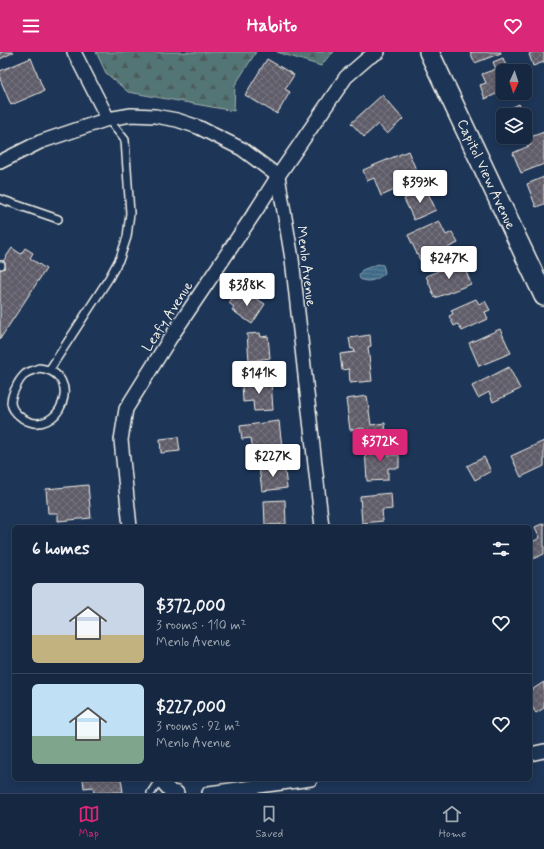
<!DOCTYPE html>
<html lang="en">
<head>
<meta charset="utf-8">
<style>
  :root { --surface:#162841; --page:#23344c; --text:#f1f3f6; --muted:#9ea6b1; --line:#35445a; --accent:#db2777 }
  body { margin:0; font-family:Mynerve,sans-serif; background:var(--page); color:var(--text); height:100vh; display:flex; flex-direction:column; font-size:15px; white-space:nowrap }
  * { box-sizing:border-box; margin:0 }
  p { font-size:13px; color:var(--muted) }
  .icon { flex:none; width:22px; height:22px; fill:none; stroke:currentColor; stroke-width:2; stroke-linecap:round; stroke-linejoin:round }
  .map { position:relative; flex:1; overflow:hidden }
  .sheet { position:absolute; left:12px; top:473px; width:520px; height:256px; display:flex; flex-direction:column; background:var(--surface); border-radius:6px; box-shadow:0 2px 6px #0003,0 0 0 1px var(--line) }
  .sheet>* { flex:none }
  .needle { width:26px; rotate:183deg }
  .fabs { position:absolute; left:496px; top:12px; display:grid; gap:8px }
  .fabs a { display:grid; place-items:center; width:36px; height:36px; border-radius:6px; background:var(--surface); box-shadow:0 2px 6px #0003,0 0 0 1px var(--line); font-size:20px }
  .price { position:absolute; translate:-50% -34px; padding:0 9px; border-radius:4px; background:#fff; color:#222; font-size:13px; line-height:26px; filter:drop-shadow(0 1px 2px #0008) }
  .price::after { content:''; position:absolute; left:50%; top:24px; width:12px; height:9px; margin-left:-6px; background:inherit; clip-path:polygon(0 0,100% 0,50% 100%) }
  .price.current { background:var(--accent); color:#fff }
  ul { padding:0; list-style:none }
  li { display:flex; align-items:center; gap:12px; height:100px; padding:0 20px }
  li+li { border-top:1px solid var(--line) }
  li span { display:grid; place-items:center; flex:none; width:112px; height:80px; border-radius:6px; color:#555 }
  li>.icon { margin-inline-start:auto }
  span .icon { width:48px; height:48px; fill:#fffc; stroke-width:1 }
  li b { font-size:17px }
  h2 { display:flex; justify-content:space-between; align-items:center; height:48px; padding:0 20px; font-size:17px }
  header { display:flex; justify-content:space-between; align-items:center; height:52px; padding:0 20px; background:var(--accent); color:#fff; font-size:18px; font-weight:700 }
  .tabs { display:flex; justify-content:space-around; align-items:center; height:56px; border-top:1px solid var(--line); background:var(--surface); font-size:11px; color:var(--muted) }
  .tabs a { display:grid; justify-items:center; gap:2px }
  .tabs .current { color:var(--accent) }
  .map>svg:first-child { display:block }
</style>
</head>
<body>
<header><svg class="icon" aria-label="menu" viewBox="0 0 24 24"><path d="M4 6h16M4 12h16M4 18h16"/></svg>Habito<svg class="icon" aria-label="heart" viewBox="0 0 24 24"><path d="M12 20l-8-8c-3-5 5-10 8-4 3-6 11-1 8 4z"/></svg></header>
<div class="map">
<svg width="544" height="741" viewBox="0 0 544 741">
  <defs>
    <pattern id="forest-firs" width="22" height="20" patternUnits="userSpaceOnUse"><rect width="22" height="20" fill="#537474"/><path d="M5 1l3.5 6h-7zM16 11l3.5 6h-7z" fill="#4e5c5b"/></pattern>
    <pattern id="water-rules" width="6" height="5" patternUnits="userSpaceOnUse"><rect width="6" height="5" fill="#416b88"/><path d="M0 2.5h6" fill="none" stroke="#5d8199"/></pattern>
    <pattern id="building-cross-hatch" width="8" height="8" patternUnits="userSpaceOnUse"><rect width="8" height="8" fill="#605d6b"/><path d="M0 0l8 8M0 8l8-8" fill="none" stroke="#777580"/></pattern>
  </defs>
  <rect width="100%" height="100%" fill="#1d3557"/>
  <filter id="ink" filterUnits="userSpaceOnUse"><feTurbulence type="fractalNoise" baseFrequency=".025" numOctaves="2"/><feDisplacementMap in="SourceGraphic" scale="8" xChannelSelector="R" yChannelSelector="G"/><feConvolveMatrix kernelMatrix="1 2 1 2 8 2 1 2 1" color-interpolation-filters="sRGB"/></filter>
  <g filter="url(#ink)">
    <path fill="url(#forest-firs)" stroke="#a4b2ae" d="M 96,0 L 256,0 L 235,33 L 234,59 L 128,40 L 106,21 Z
      M 277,0 L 334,0 L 328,5 L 321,14 Z"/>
    <path fill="url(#water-rules)" stroke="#89a1ae" d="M 378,212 L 383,213 L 384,216 L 385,221 C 378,227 369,232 360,227 L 359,223 L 362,218 Z"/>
    <path fill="url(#building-cross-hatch)" stroke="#f4f1e8" d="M 0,0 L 14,0 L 0,7 Z
      M 470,0 L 501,0 L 501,1 L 475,11 Z
      M 533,0 L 544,0 L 544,10 L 533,14 L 529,2 Z
      M 31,6 L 44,39 L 11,53 L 0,27 L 0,19 Z
      M 503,6 L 508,19 L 503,19 L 503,39 L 485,47 L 480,33 L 486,31 L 482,22 L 496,17 L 493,10 Z
      M 267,7 L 294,23 L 285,37 L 290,40 L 277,62 L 245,43 Z
      M 382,43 L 403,67 L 387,82 L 378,72 L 364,85 L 351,71 Z
      M 519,52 L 524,63 L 503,63 L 503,85 L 519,85 L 511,89 L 510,86 L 504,89 L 495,68 L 500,66 L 499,62 Z
      M 525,65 L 531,79 L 525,82 Z
      M 544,80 L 544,112 L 521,121 L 513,101 L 531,93 L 528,86 Z
      M 408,99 L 420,127 L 381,144 L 374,126 L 367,129 L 363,118 Z
      M 544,125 L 544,152 L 536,155 L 527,132 Z
      M 426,137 L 436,158 L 414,168 L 404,147 Z
      M 439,169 L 446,183 L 452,180 L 458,191 L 420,208 L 408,183 Z
      M 12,196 L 21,202 L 25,196 L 33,201 L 30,206 L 46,217 L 0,287 L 0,214 Z
      M 462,209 L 471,232 L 435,246 L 426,224 Z
      M 246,240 L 265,252 L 252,272 L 232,258 L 234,255 L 229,251 L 236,241 L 242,246 Z
      M 476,247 L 479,252 L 485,249 L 490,258 L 485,260 L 488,267 L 462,279 L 458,272 L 454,274 L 449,264 L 453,262 L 451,258 Z
      M 500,277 L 511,301 L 479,314 L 469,291 Z
      M 260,281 L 261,285 L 268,284 L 270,306 L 249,309 L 247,282 Z
      M 370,283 L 371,294 L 368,295 L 372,329 L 350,331 L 349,317 L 342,318 L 340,302 L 355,300 L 354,297 L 351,297 L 349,286 Z
      M 509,315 L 520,337 L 493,350 L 489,340 L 478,346 L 472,334 Z
      M 271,329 L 273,358 L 254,359 L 253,349 L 243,350 L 242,331 Z
      M 367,344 L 371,373 L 385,371 L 386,382 L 365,384 L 364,376 L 350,378 L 346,347 Z
      M 279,369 L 282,395 L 253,398 L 251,386 L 242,387 L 240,374 Z
      M 178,385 L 180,399 L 161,401 L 160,387 Z
      M 544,389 L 544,414 L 521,425 L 511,404 Z
      M 388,395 L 389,404 L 399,403 L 399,416 L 388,416 L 388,428 L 367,429 L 365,396 Z
      M 484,405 L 491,419 L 475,428 L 467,414 Z
      M 284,412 L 287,436 L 262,439 L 259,415 Z
      M 88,433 L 91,466 L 58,469 L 58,461 L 48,461 L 46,437 Z
      M 391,441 L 392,457 L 382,458 L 383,469 L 362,471 L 360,444 Z
      M 285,448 L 286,472 L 265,473 L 264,449 Z
      M 544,471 L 544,502 L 533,507 L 530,501 L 530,491 L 540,486 L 535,475 Z
      M 544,630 L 544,656 L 536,661 L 530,652 L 530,639 Z
      M 83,727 L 121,727 L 123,740 L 94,741 L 93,735 L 84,736 Z"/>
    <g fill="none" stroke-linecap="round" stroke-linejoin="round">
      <defs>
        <path id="service" d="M 0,147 L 58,167
          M 0,213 L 1,213
          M 39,316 C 87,321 58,390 22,366 C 8,356 9,348 16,335 C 18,330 21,326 25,322 C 29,319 35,318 39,316 Z
          M 50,317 L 109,226 L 120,206 L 127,185 L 130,161 L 125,88 L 108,67
          M 151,741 L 160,727"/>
        <path id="minor" d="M 74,0 L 108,67
          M 0,110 L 40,90 L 108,67 L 131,63 L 155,64 L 177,68 L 198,75 L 242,97 L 278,124
          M 278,124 L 292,207 L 322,475
          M 130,475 L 121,388 L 126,357 L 169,288 L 257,157 L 278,124 L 346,25 L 368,6 L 378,0
          M 530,702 L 544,699
          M 160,727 L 171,740 L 177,741
          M 209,741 L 311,727"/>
        <path id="secondary" d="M 429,0 L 544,244"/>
      </defs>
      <use href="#service" stroke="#f4f1e8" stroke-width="10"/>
      <use href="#minor" stroke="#f4f1e8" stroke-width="16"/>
      <use href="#secondary" stroke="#f4f1e8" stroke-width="22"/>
      <use href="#service" stroke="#1d3557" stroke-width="7"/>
      <use href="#minor" stroke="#1d3557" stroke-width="13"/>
      <use href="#secondary" stroke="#1d3557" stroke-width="19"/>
    </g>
  </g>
  <g text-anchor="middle" stroke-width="3" stroke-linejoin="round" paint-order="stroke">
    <g font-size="14" fill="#f4f1e8" stroke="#1d3557">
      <text transform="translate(487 122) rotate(65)" y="5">Capitol View Avenue</text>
      <text transform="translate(307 214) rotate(83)" y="5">Menlo Avenue</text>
      <text transform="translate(167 264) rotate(-57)" y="5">Leafy Avenue</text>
    </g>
  </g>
</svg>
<div class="fabs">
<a><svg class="needle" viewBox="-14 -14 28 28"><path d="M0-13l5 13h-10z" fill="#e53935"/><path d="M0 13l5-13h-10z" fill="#9ea6b1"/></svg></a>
<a><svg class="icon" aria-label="layers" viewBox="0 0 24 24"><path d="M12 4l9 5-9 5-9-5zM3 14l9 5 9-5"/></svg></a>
</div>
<b class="price" style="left:420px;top:152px">$393K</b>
<b class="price" style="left:449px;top:228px">$247K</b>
<b class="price" style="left:247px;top:255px">$388K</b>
<b class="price" style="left:259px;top:343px">$141K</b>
<b class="price current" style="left:380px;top:411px">$372K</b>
<b class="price" style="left:273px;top:426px">$227K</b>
<section class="sheet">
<h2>6 homes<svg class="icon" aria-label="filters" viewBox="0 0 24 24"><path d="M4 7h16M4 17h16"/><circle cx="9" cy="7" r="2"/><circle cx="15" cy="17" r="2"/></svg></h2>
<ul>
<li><span style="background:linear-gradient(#c9d6e8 65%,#c2b280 0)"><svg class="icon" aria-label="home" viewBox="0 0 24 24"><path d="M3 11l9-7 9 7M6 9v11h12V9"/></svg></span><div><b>$372,000</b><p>3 rooms · 110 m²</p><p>Menlo Avenue</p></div><svg class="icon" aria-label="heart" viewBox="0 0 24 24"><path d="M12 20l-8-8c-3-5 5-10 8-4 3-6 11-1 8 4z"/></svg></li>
<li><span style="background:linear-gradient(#bfe0f5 65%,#7fa58c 0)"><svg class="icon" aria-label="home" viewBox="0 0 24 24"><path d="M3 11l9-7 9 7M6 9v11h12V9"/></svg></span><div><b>$227,000</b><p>3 rooms · 92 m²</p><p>Menlo Avenue</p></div><svg class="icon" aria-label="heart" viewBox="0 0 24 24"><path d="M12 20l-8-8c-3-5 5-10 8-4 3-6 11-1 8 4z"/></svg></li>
</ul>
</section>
</div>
<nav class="tabs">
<a class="current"><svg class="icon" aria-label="map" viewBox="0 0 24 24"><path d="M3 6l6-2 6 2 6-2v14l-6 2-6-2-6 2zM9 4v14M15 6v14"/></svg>Map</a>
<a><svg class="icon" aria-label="saved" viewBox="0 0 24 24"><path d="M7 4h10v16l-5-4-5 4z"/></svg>Saved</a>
<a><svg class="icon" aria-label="home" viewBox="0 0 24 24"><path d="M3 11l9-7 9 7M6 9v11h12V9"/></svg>Home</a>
</nav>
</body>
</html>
